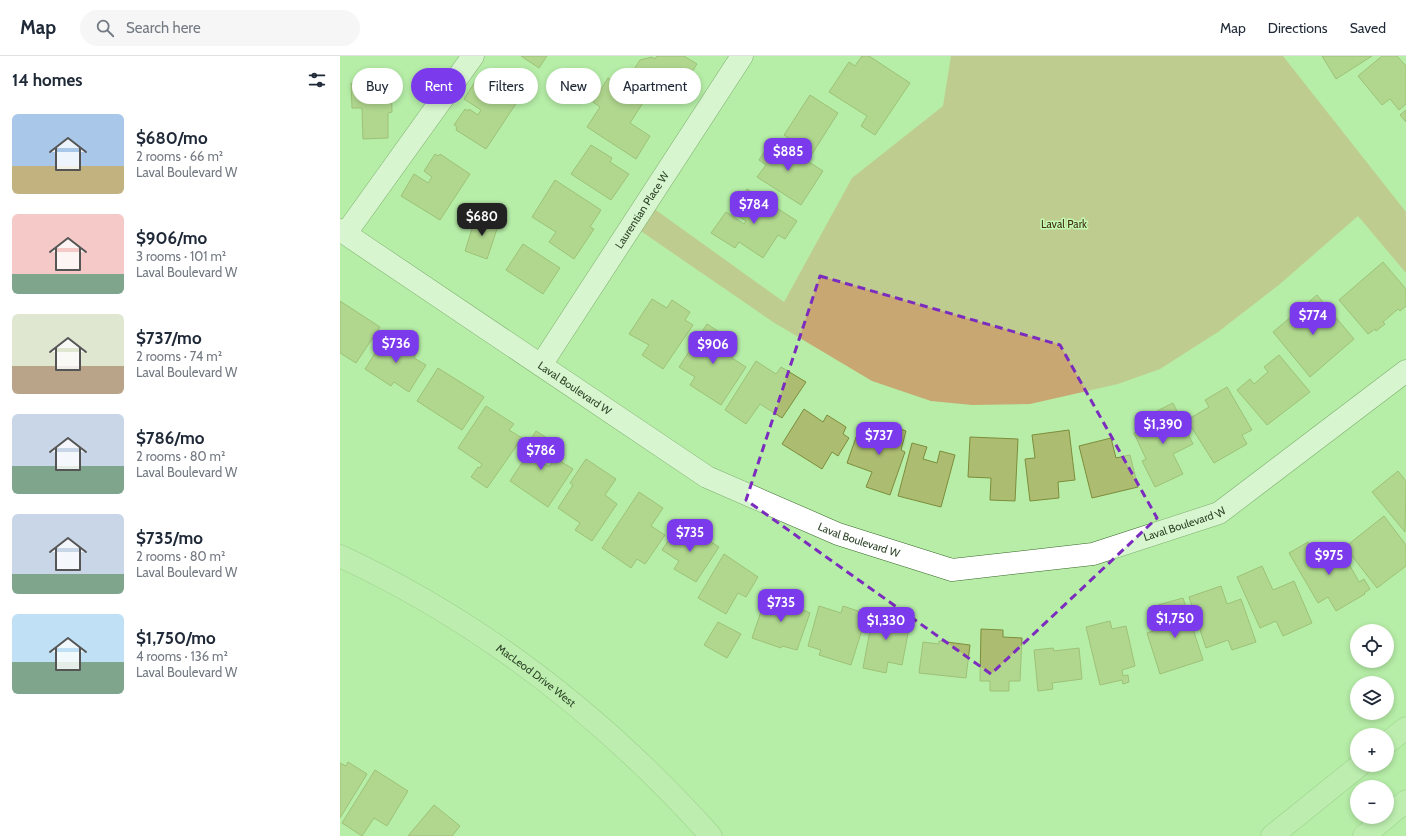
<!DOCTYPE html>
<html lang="en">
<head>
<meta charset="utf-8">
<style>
  :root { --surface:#fff; --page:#f6f6f7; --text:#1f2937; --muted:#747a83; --line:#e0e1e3; --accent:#7c3aed }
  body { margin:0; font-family:Cabin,sans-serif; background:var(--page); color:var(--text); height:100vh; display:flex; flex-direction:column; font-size:15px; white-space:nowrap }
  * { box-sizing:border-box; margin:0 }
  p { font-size:13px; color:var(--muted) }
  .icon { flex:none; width:22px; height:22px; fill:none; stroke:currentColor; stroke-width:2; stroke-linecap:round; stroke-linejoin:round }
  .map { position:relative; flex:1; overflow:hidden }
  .side { display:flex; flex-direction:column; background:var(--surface); width:340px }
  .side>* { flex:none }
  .hud { position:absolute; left:12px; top:12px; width:380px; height:36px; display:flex; gap:8px }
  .fabs { position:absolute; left:1010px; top:568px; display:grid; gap:8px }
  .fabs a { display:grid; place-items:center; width:44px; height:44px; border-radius:50%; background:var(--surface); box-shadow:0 2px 6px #0003; font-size:20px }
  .price { position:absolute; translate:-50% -34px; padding:0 9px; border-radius:8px; background:var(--accent); color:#fff; font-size:13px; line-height:26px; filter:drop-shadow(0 1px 2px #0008) }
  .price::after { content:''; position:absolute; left:50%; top:24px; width:12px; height:9px; margin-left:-6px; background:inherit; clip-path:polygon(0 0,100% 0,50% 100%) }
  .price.active { background:#222; color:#fff }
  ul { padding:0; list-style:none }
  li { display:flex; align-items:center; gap:12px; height:100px; padding:0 12px }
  li span { display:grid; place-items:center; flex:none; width:112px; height:80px; border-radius:6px; color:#555 }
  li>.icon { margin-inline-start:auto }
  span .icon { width:48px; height:48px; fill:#fffc; stroke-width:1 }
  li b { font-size:17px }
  h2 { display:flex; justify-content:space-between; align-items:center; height:48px; padding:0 12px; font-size:17px }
  .chip { padding:0 14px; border-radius:18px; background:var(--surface); box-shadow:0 2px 6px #0003; font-size:14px; line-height:36px }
  .chip.active { background:var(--accent); color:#fff }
  header { display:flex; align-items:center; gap:24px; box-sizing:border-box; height:56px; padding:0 20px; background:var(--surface); border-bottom:1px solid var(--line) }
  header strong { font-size:19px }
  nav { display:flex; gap:22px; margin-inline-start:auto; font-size:14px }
  .search { width:280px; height:36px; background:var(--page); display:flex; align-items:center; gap:10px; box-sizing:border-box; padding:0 14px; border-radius:22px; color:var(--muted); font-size:15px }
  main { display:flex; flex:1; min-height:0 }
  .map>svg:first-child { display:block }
</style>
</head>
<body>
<header>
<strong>Map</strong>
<div class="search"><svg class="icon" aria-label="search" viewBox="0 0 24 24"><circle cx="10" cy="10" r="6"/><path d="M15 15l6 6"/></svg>Search here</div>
<nav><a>Map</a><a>Directions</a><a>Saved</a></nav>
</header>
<main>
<section class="side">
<h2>14 homes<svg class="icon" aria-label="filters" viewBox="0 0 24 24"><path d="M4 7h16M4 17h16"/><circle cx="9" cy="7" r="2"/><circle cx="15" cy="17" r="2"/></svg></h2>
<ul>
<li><span style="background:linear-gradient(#a9c7e8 65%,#c2b280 0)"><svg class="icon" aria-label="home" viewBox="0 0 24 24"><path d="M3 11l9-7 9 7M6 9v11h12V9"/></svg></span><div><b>$680/mo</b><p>2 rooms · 66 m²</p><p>Laval Boulevard W</p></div></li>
<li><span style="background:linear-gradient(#f6c9c9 75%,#7fa58c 0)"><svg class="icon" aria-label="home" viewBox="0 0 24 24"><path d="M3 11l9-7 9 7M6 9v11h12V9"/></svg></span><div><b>$906/mo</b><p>3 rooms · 101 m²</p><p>Laval Boulevard W</p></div></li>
<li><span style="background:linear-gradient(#dfe7d0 65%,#b9a48a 0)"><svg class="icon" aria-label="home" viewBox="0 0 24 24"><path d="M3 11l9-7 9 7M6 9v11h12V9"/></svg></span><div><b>$737/mo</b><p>2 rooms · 74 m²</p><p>Laval Boulevard W</p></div></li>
<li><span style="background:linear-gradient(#c9d6e8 65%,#7fa58c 0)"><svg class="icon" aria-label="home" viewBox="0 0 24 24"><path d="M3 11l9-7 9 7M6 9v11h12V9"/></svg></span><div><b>$786/mo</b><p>2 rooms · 80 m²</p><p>Laval Boulevard W</p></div></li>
<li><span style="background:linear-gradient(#c9d6e8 75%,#7fa58c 0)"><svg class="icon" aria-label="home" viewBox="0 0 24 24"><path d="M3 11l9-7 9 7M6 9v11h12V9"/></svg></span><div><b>$735/mo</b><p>2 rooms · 80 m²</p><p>Laval Boulevard W</p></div></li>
<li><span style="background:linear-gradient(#bfe0f5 60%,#7fa58c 0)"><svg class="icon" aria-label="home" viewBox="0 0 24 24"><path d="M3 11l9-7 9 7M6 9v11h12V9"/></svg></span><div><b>$1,750/mo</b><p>4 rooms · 136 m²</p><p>Laval Boulevard W</p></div></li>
</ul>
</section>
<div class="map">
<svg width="1066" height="780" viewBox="0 0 1066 780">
  <rect width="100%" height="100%" fill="#b7eda7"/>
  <path fill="#c8a772" d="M 611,0 L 943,0 L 1066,156 L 1066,217 L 1018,160 L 940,228 L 878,276 L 820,313 L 778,328 L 690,348 L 632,349 L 591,345 L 532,325 L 433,266 L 292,169 L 306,147 L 444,246 L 512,122 L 603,50 Z"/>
  <path fill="#acbc71" stroke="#7d8d3b" d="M 181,0 L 207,0 L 199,12 Z
    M 317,0 L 344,0 L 357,8 L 333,45 L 291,18 L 300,4 L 312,1 L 315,3 Z
    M 522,0 L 529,0 L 570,27 L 535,79 L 521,70 L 527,60 L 489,36 L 509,6 L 515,10 Z
    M 982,0 L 1032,0 L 996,23 Z
    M 1042,0 L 1057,0 L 1066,10 L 1066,48 L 1059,54 L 1050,43 L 1042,49 L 1018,20 Z
    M 138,21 L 177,46 L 146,93 L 116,74 L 117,71 L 114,69 L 125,53 L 128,55 L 129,53 L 138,59 L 141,54 L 124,43 Z
    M 268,22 L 304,45 L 290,67 L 310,80 L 296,103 L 247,71 L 260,51 L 253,46 Z
    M 47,26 L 47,29 L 51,28 L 52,56 L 48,57 L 48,82 L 23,83 L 22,52 L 12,52 L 11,27 Z
    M 470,39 L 498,57 L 472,98 L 444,79 Z
    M 1066,54 L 1066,66 L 1060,59 Z
    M 433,83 L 483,115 L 461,149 L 417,121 L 426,109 L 419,104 Z
    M 251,89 L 272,102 L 270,106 L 289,118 L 271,144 L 231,118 Z
    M 95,98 L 98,100 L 100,98 L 130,118 L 100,164 L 61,140 L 74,118 L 88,127 L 92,121 L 84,115 Z
    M 215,124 L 261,154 L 250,171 L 254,173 L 234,203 L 209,186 L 216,176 L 192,161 Z
    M 407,133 L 457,165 L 445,183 L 438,179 L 423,202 L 399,186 L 395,192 L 371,177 L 386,156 L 404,168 L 406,165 L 392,156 Z
    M 146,155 L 155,158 L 151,169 L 158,170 L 147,203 L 125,195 L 135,163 L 143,166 Z
    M 183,188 L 220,212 L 203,238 L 166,214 Z
    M 1043,206 L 1066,233 L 1066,250 L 1060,255 L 1058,253 L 1043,266 L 1045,268 L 1036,275 L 1035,273 L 1028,278 L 999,244 Z
    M 977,239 L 1014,283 L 970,321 L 933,276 Z
    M 312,243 L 327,252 L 332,244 L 350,256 L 345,264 L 353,269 L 323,313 L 302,299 L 309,289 L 289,278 Z
    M 0,245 L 40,271 L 16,307 L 0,297 Z
    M 367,268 L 393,285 L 386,295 L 393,300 L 392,302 L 406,311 L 381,349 L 350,329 L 355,321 L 339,311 Z
    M 48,277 L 77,296 L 74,302 L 86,309 L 69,336 L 54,326 L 51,330 L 25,313 Z
    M 939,299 L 970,336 L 927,369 L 897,334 L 910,323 L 914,328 L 928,316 L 924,311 Z
    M 416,305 L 436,318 L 441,311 L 466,326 L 442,362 L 420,348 L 406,368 L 385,354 Z
    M 98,312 L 144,341 L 122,374 L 77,345 Z
    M 887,331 L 912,374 L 902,379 L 907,388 L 874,407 L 847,364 L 869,351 L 865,344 Z
    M 833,347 L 853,388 L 833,398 L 843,418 L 815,431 L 802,405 L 806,403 L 794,377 L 816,367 L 811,358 Z
    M 146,350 L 174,368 L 169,374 L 182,382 L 147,432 L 131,421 L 138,411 L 140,412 L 142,408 L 118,392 Z
    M 464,353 L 483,366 L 487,359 L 506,371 L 503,378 L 509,382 L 498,400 L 492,396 L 482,413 L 442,388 Z
    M 550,369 L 566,375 L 561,394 L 565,396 L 550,439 L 526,431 L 532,416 L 507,407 L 520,370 L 547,379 Z
    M 729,374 L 735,424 L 718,426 L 719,442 L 690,445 L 685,403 L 695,402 L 692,379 Z
    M 196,375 L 216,388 L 203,407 L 209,411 L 215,402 L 233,413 L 208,451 L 170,425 L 185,402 L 181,399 Z
    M 630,381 L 678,383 L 675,445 L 650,444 L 651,422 L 628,421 Z
    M 771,382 L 776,402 L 790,399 L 798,431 L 752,442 L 739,390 Z
    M 572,387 L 587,391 L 583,403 L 597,407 L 600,395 L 615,399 L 601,451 L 558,440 Z
    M 246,403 L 276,423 L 265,439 L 277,448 L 252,485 L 235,474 L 240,467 L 218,452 L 233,429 L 230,427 Z
    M 1058,415 L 1066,425 L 1065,476 L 1032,436 Z
    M 299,436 L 323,452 L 311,470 L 325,479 L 305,508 L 297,503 L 291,512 L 262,492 Z
    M 1044,460 L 1066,489 L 1066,510 L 1037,532 L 1005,491 Z
    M 337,472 L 354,482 L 357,477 L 379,491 L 356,526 L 334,513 L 339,505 L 322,494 Z
    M 968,486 L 978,504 L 1000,492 L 1019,526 L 1024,523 L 1030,533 L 1024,537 L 1025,538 L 996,555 L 988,541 L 978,547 L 949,497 Z
    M 384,498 L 418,521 L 406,541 L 398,537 L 386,558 L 358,542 Z
    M 922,510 L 933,534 L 954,525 L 972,567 L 943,580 L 936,565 L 920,572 L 897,521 Z
    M 881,530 L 887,548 L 901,543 L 916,586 L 892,594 L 888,584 L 866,592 L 849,541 Z
    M 427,538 L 462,550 L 461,553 L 470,557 L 457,594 L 442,590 L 441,592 L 412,582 Z
    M 843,542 L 863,604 L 820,618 L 807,577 L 825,571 L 818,549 Z
    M 479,550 L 501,557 L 503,550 L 527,558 L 511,609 L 479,599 L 481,594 L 468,590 Z
    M 534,553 L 558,558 L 557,565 L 570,567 L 562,609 L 548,606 L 546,617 L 523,612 Z
    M 770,565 L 772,573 L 786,570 L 795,610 L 782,614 L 783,620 L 788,619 L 789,626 L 783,628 L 782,624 L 760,629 L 746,571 Z
    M 378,566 L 401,578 L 387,602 L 364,589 Z
    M 641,573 L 663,574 L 663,581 L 682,582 L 680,625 L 669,625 L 669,635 L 650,635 L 650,625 L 640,625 Z
    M 599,585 L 630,589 L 626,622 L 579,617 L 583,586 L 599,588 Z
    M 713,592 L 714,595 L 739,592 L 742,623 L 712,627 L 713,633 L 698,635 L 694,594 Z
    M 8,706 L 27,718 L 0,762 L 0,707 L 6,710 Z
    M 35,714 L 68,735 L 47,770 L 34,762 L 22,780 L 2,767 Z
    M 94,749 L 120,770 L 112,780 L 68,780 Z"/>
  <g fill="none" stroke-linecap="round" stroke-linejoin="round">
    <defs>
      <g id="minor">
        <path id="s1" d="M 0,174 L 367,421 L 498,478 L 612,514 L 753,498 L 879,457 L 1066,315"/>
        <path d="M 6,177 L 133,0"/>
        <path id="s2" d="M 201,309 L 402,0"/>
      </g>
      <g id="major">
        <path id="s3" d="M 0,500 C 142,566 267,664 371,780"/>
        <path d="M 1047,687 L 1066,672"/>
        <path d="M 932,780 L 1020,709"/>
        <path d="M 1024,780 L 1066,745"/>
      </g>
    </defs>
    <use href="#minor" stroke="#366626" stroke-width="23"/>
    <use href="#major" stroke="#78ac68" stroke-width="23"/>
    <use href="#minor" stroke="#fff" stroke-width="22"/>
    <use href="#major" stroke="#c6efb9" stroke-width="22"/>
  </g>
  <path d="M0 0H1066V780H0ZM 480,220 L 720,289 L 817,462 L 651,618 L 406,444 Z" fill="#b7eda7" fill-opacity=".55" fill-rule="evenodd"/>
  <path fill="none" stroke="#7b2cbf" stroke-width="3" stroke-dasharray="8 5" stroke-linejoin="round" d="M 480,220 L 720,289 L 817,462 L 651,618 L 406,444 Z"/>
  <g text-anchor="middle" stroke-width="3" stroke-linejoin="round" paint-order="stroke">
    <g font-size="11" fill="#2d4327" stroke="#c4fab4">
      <text dy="4" stroke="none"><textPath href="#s2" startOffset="185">Laurentian Place W</textPath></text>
      <text dy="4" stroke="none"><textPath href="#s1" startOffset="283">Laval Boulevard W</textPath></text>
      <text dy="4" stroke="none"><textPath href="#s1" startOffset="943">Laval Boulevard W</textPath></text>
      <text dy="4" stroke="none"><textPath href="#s1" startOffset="607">Laval Boulevard W</textPath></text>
      <text dy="4" stroke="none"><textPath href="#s3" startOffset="230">MacLeod Drive West</textPath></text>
    </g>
    <g font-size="11" fill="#412f11" stroke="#c4fab4">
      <text x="724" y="172">Laval Park</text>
    </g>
  </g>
</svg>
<div class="fabs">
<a><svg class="icon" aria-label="locate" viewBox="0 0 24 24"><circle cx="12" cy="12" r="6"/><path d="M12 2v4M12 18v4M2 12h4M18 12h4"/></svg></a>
<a><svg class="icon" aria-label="layers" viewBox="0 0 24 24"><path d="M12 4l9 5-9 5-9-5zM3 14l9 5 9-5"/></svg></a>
<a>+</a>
<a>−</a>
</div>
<b class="price" style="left:448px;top:116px">$885</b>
<b class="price" style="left:414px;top:169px">$784</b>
<b class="price active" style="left:142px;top:181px">$680</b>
<b class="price" style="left:973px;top:280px">$774</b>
<b class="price" style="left:56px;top:308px">$736</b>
<b class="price" style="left:373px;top:309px">$906</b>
<b class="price" style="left:823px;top:389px">$1,390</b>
<b class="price" style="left:539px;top:400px">$737</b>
<b class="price" style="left:201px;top:415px">$786</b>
<b class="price" style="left:350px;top:497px">$735</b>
<b class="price" style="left:989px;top:520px">$975</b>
<b class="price" style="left:441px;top:567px">$735</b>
<b class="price" style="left:835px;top:583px">$1,750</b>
<b class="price" style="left:546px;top:585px">$1,330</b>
<div class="hud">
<a class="chip">Buy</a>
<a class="chip active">Rent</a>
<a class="chip">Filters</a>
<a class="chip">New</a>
<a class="chip">Apartment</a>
</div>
</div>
</main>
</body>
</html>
